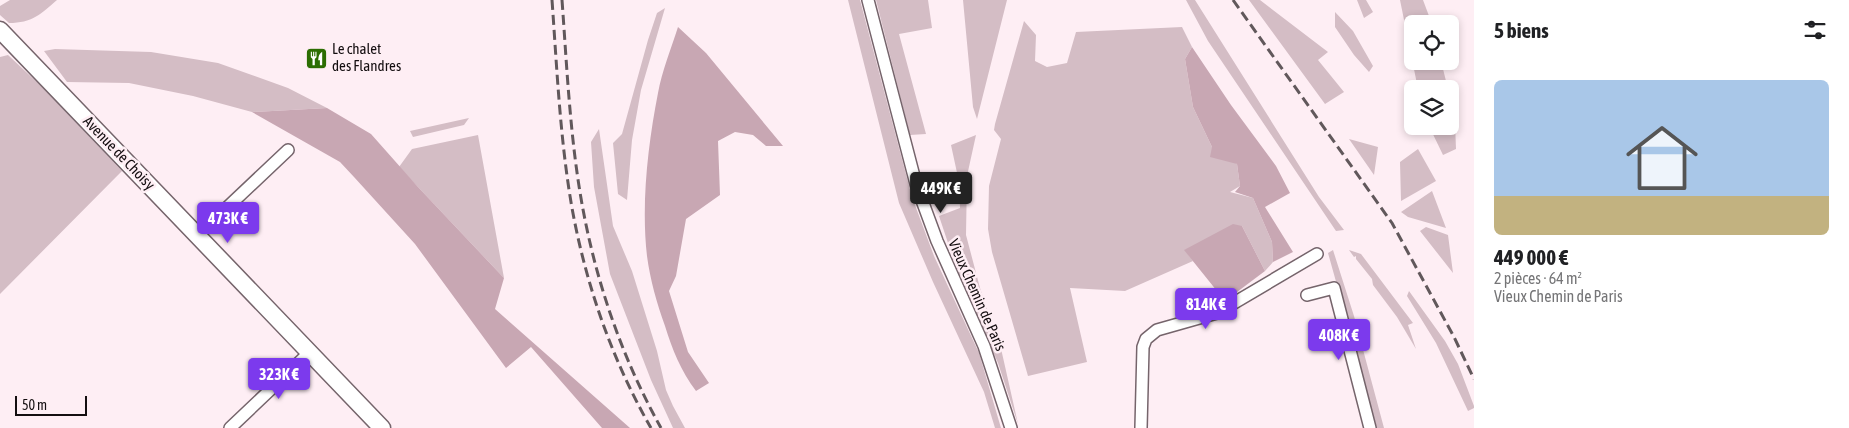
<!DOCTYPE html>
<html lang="fr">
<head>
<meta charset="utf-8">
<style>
  :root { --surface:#fff; --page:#f6f6f6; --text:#202124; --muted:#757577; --line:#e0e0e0; --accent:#7c3aed }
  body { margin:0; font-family:"Asap Condensed",sans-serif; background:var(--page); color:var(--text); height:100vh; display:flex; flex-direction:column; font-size:19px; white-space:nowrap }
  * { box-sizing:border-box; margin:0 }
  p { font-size:16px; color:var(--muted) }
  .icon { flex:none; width:28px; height:28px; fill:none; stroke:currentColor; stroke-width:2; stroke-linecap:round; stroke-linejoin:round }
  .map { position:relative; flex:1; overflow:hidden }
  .details { display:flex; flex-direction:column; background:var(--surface); width:375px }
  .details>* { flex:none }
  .controls { position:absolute; left:1404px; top:15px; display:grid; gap:10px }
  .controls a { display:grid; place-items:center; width:55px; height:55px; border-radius:8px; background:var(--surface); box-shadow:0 2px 8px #0003; font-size:25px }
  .scale { position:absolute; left:15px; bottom:12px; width:72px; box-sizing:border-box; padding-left:5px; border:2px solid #140e10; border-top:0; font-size:14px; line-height:18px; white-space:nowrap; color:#140e10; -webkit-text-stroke:4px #feeef4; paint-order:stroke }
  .price { position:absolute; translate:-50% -42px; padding:0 11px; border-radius:5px; background:var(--accent); color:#fff; font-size:16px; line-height:32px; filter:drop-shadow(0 1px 2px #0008) }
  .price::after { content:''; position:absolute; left:50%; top:30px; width:15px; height:11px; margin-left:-8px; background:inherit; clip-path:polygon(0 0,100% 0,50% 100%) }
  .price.current { background:#222; color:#fff }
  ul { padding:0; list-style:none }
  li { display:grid; align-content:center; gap:10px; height:265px; padding:0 20px }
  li+li { border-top:1px solid var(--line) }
  li span { display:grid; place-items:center; height:155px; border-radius:8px; color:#555 }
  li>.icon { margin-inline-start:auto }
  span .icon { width:90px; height:90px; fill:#fffc; stroke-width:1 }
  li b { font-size:21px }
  h2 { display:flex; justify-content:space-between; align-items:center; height:60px; padding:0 20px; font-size:21px }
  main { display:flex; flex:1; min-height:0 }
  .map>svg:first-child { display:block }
</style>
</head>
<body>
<main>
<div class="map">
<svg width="1474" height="428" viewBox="0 0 1474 428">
  <rect width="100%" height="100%" fill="#feeef4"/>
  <path fill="#d4bdc5" d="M 10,0 L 57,0 C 41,14 32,23 9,23 L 0,15 L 0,6 Z
    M 848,0 L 860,0 L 912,197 L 934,256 L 979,353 L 1001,428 L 995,428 L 984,392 L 933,282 L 899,203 Z
    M 876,0 L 928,0 L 932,28 L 899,34 L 926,134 L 910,135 Z
    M 963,0 L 1007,0 L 977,119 L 973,107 Z
    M 1186,0 L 1195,0 L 1319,197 L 1344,230 L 1336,231 L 1208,41 Z
    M 1249,0 L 1260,0 L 1328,52 L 1318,60 L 1344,92 L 1325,104 Z
    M 1357,0 L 1366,0 L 1373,12 L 1364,18 Z
    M 1400,0 L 1423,0 L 1432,24 L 1412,24 L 1412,61 L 1441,61 L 1448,89 L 1418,89 Z
    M 665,8 L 641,90 L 632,140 L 627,200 L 618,194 L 613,143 L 622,134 L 648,40 L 657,13 Z
    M 1335,12 L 1353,31 L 1373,66 L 1369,72 L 1354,55 L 1335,27 Z
    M 1024,21 L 1036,35 L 1035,61 L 1047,67 L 1067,63 L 1076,32 L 1182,27 L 1192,47 L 1185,59 L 1193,107 L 1212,147 L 1237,164 L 1240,186 L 1230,192 L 1253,198 L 1272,242 L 1273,262 L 1265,271 L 1242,226 L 1185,250 L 1193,261 L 1125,291 L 1070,288 L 1087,362 L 1028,376 L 992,252 L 988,229 L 989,186 L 1001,139 L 994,130 L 995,124 Z
    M 55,49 L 151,52 L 218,63 L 288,88 L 327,108 L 252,112 L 193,96 L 129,83 L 67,82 L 44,51 Z
    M 8,55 L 41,86 L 122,171 L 0,294 L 0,57 Z
    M 1450,96 L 1455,123 L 1456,149 L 1443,155 L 1429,126 L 1450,126 Z
    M 469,118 L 464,125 L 413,137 L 410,131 Z
    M 599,129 L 613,226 L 632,271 L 657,351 L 666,390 L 673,406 L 685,428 L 673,428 L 651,380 L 610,274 L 594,187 L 591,142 Z
    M 478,135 L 504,278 L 399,167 L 412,149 Z
    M 976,135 L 967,176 L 966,235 L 980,288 L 1002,353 L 1018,424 L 998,363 L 955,264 L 939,216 L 960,208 L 959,182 L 951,145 Z
    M 1349,139 L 1378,147 L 1374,175 Z
    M 1418,149 L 1436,181 L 1401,201 L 1400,162 Z
    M 1432,191 L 1446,228 L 1408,217 L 1401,212 Z
    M 1426,227 L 1448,235 L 1453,273 L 1420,231 Z
    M 1333,250 L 1354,316 L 1384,428 L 1377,428 L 1328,253 Z
    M 1349,250 L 1361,254 L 1413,323 L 1408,325 L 1416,349 L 1397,317 L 1373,285 L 1372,279 L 1356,259 L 1356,256 L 1354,257 Z
    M 1409,291 L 1445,341 L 1458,364 L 1474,406 L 1474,408 L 1468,411 L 1436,343 L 1407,296 Z"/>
  <path fill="#c8a7b3" d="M 678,27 L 706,53 L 783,146 L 766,146 L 753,135 L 735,132 L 718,141 L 720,195 L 686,219 L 676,276 L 669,291 L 688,352 L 709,383 L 696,391 C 681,371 672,349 665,326 C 657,304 650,279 647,256 C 641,204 648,144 658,93 C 662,71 671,49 678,27 Z
    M 1192,47 L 1231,105 L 1276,166 L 1290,193 L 1265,207 L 1293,252 L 1273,262 L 1272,242 L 1253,198 L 1235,192 L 1240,186 L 1237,164 L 1210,157 L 1212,147 L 1193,107 L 1185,59 Z
    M 327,108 L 371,134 L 418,187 L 504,278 L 495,309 L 630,428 L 602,428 L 531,347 L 506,368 L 415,244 L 354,177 L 340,162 L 252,112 Z
    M 1233,224 L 1242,226 L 1265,271 L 1225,301 L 1184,250 Z"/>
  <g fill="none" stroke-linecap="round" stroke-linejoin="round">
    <defs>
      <path id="minor" d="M 868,0 L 916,184 L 937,241 L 984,346 L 1011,428
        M 198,235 L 288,150
        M 1307,295 L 1334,288 L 1370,428
        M 230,428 L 309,353
        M 1141,428 L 1143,347 L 1146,339 L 1157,330 L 1217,313 L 1317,254"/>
      <path id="secondary" d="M 0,30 L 382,428"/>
    </defs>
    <use href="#minor" stroke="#75646b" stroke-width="14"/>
    <use href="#secondary" stroke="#75646b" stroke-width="19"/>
    <use href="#minor" stroke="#fff" stroke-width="11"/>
    <use href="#secondary" stroke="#fff" stroke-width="16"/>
    <path stroke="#61585b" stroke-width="3" stroke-dasharray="10 5" stroke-linecap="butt" d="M 552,0 C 557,69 560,139 572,208 C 586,285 612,360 651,428
      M 562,0 C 567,68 570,137 582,204 C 596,282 622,358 661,428
      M 1233,0 L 1392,223 L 1454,337 L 1474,379"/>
  </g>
  <defs>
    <symbol id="restaurant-square" viewBox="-11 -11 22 22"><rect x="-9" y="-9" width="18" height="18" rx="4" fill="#2c6d02" stroke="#feeef4"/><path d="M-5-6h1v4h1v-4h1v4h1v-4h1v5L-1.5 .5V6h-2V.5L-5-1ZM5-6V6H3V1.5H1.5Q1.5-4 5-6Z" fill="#fff"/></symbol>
  </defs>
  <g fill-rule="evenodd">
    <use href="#restaurant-square" x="304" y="46" width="25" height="25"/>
  </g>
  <g text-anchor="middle" stroke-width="5" stroke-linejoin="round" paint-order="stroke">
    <g font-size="15" fill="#140e10" stroke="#feeef4" text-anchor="start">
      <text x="332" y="54">Le chalet<tspan x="332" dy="17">des Flandres</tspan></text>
    </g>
    <g font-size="15" fill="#140e10" stroke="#feeef4">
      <text transform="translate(119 153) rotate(46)" y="5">Avenue de Choisy</text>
      <text transform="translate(977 295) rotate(66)" y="5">Vieux Chemin de Paris</text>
    </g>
  </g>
</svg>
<div class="controls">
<a><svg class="icon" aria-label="locate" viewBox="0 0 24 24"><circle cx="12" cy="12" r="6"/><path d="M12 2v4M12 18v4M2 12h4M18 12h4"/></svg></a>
<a><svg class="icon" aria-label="layers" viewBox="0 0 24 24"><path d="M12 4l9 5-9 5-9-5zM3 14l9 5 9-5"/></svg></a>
</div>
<div class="scale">50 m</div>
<b class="price current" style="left:941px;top:214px">449K €</b>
<b class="price" style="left:228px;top:244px">473K €</b>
<b class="price" style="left:1206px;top:330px">814K €</b>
<b class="price" style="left:1339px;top:361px">408K €</b>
<b class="price" style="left:279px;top:400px">323K €</b>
</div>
<section class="details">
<h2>5 biens<svg class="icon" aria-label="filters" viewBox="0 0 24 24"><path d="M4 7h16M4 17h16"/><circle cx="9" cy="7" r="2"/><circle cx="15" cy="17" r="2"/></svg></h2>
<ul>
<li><span style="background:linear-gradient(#a9c7e8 75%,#c2b280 0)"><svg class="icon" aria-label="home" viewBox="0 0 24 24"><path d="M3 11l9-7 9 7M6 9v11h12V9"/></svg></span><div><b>449 000 €</b><p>2 pièces · 64 m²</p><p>Vieux Chemin de Paris</p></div></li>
</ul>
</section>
</main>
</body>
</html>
